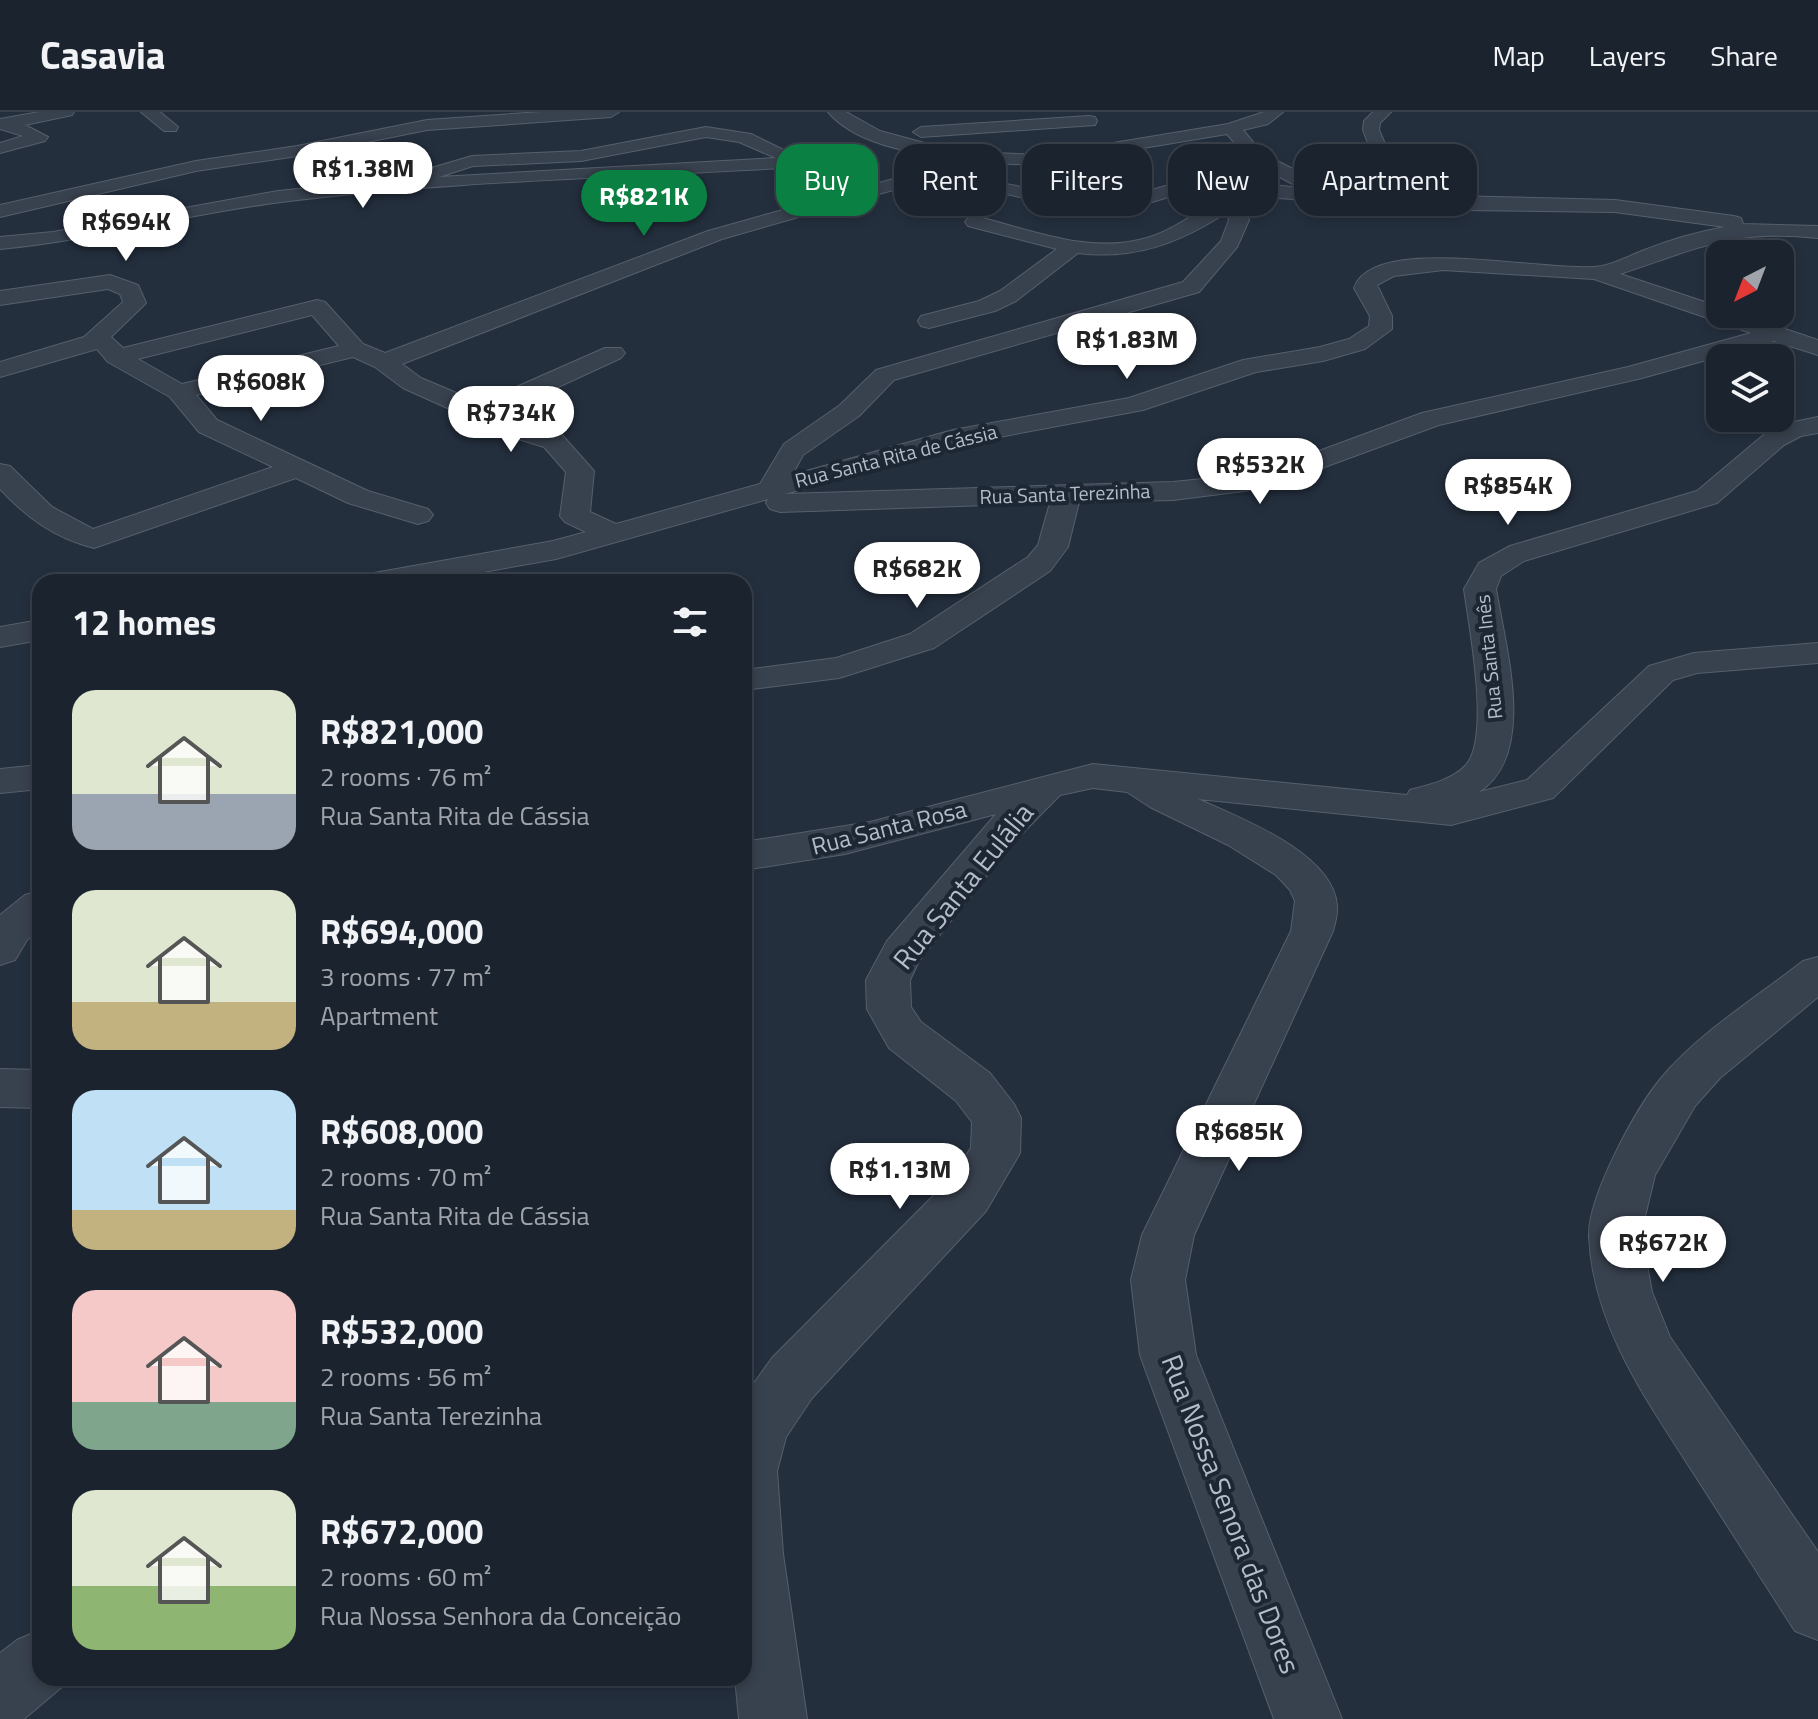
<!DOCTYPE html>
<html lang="en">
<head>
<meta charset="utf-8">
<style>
  :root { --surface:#1b232e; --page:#242b36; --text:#f1f3f6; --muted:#a0a4aa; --line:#39404a; --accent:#0b8043 }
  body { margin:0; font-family:"Titillium Web",sans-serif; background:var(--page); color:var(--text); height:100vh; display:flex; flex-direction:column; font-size:30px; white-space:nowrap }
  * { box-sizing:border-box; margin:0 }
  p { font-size:26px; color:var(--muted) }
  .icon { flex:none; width:44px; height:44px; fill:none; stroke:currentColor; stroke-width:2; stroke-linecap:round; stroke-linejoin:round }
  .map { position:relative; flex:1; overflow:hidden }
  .side { position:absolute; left:32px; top:462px; width:720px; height:1112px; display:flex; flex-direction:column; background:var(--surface); border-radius:24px; box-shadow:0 4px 12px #0003,0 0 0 2px var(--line) }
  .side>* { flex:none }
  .top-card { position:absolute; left:776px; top:32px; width:760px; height:72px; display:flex; gap:16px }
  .needle { width:52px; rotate:222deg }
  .buttons { position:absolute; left:1706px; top:128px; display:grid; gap:16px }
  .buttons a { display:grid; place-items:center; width:88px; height:88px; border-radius:16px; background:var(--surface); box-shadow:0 4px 12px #0003,0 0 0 2px var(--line); font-size:40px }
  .price { position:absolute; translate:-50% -68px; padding:0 18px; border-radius:28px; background:#fff; color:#222; font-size:26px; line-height:52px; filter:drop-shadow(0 2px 4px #0008) }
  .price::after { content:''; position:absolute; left:50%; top:48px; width:24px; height:18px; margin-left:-12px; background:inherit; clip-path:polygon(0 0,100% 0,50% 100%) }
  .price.current { background:var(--accent); color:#fff }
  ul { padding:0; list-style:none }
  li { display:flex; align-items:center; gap:24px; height:200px; padding:0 40px }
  li span { display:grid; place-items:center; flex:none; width:224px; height:160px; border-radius:24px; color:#555 }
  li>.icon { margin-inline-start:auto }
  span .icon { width:96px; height:96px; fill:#fffc; stroke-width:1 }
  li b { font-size:34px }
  h2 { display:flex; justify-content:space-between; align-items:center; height:96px; padding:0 40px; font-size:34px }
  .chip { padding:0 28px; border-radius:24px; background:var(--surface); box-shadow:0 4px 12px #0003,0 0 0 2px var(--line); font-size:28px; line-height:72px }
  .chip.current { background:var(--accent); color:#fff }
  header { display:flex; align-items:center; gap:48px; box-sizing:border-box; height:112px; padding:0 40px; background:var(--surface); border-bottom:2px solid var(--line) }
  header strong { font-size:38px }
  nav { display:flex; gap:44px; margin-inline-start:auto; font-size:28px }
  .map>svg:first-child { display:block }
</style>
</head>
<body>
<header>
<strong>Casavia</strong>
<nav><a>Map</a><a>Layers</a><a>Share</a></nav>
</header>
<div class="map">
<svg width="1818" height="1607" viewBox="0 0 1818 1607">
  <rect width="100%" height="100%" fill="#242f3e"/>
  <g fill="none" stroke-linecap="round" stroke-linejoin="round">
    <defs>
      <path id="street" d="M 39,0 L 74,0 L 72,3 L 25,13 L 48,25 L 45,29 L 0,41 L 0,31 L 23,24 L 0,17 L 0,7 Z
        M 141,0 L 160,0 L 178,15 L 176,19 L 164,19 Z
        M 541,0 L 619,0 L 611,5 L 427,18 L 297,44 L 196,59 L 0,105 L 0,93 L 196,49 L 297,34 L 427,8 Z
        M 828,0 L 846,0 L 880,19 L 932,33 L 994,41 L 1041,43 L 1228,12 L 1264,0 L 1283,0 L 1268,12 L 1243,18 L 1262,41 L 1320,71 L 1321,77 L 1387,81 L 1363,18 L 1364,9 L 1373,0 L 1391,0 L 1380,11 L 1379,18 L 1407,83 L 1615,88 L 1734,104 L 1741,106 L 1743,112 L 1818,114 L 1818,126 C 1730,117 1700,136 1620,162 L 1720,195 L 1720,202 L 1740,202 L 1818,228 L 1818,243 L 1774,229 L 1642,266 L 1439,313 L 1281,371 L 1244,379 L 1173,388 L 1079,390 L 1068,435 L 1050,459 L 934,536 L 839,566 L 744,578 L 744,558 L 836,546 L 910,522 L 1028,445 L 1038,433 L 1050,391 L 780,400 L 770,397 L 766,391 L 768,387 L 556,447 L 427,470 L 358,470 L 363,463 L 374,461 L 553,429 L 586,420 L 565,410 L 560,404 L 566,360 L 544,335 L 512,325 L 403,276 L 375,255 L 353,245 L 196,283 L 217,308 L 368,379 L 428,397 L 433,403 L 428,409 L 418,412 L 348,391 L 296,366 L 94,436 C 55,426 27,406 0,377 L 0,352 L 10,354 L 52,395 L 93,417 L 273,355 L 199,320 L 170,285 L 108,250 L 97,237 L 0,265 L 0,250 L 84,225 L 123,190 L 120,182 L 108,177 L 0,193 L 0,179 L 110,163 L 138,173 L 146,191 L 111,225 L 123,236 L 317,188 L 325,190 L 363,232 L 385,241 L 708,119 L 961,48 C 918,41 858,35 828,0 ZM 1227,22 L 1250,49 L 1265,57 L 1200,64 L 1124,86 L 1091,88 L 952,62 L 988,51 L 1041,53 ZM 949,62 L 947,66 L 949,70 L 1091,100 L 1125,98 L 1202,75 L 1267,67 L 1276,63 L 1300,76 C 1280,74 1253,69 1234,78 C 1202,94 1178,118 1143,127 C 1087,142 1028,117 975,104 L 968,106 L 965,110 L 968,114 L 1057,137 L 1000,179 L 979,189 L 921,204 L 918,209 L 921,214 L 929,216 L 995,199 L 1016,189 L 1078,141 C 1135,148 1179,131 1226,101 L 1229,108 L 1221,129 L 1183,170 L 876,258 L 840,293 L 784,332 L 760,372 L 616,412 L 590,400 L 594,359 L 562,323 L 502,301 L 621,246 L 625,241 L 621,236 L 605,236 L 480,291 L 421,266 L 402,252 L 722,127 ZM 1264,85 L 1461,98 L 1615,100 L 1725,115 C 1697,120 1669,128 1642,139 C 1629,144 1616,151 1602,154 C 1553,163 1374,119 1354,176 L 1370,204 L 1369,214 L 1349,227 L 1320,235 L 1243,248 L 1129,286 L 953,318 L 792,363 L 803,343 L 859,304 L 894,268 L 1199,180 L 1237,135 L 1249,108 L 1240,91 L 1246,87 ZM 1443,158 L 1594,167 L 1751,221 L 1628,255 L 1422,301 L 1273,356 L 1244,363 L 1173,370 L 785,382 L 956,333 L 1143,298 L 1256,260 L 1323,249 L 1365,237 L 1392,217 L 1392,204 L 1377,173 L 1394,164 ZM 312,203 L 339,234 L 182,272 L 138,247 Z
        M 1089,4 L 1095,5 L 1097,9 L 1095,13 L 921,25 L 913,20 L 921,15 Z
        M 706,15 L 751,22 L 798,45 L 788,55 L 782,56 C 615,66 447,69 281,90 C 186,102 95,128 0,137 L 0,125 L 53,120 L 278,79 L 391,68 L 472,44 L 581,39 ZM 706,25 L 739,30 L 776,46 L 439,65 L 473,54 L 581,49 Z
        M 1818,305 L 1818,321 L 1801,324 L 1784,333 L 1717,391 L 1524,449 L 1501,464 L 1496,477 C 1505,534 1538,642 1479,680 L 1527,668 L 1649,554 L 1694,541 L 1818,531 L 1818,551 L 1697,561 L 1673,568 L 1553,686 L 1451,713 L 1198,687 C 1238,705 1334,741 1337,794 C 1338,802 1335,811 1333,819 L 1194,1123 L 1185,1168 L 1196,1243 L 1342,1607 L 1274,1607 L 1140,1243 L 1131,1168 L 1142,1123 L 1291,819 L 1295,789 L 1290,778 L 1276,763 L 1228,733 L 1150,695 L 1127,680 L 1093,676 L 1060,683 L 1012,732 L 919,849 L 910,868 L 911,895 L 921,910 L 990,961 L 1014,992 L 1021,1006 L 1020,1041 L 986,1099 L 812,1286 L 786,1325 L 777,1359 L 783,1442 L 807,1607 L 739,1607 L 735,1566 L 744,1566 L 744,1285 L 772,1246 L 950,1067 L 971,1036 L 972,1010 L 956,989 L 889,936 L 867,897 L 866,868 L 887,829 L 996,702 L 845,742 L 744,758 L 744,730 L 870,710 L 1093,652 L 1407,683 L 1410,678 C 1429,673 1452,668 1466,653 C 1491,625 1469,514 1464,477 L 1479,451 L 1510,434 L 1697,379 L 1766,321 L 1784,312 Z
        M 40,508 L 40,528 L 0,535 L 0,515 Z
        M 40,653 L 40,677 L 0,681 L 0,657 Z
        M 40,779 L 40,815 L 27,828 L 15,848 L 0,853 L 0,803 L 25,783 Z
        M 1818,845 L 1818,885 L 1720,966 L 1695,994 L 1655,1063 L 1641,1121 L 1652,1180 L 1670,1225 L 1818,1440 L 1818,1528 L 1795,1519 C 1762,1468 1729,1416 1696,1365 C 1649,1291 1593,1216 1589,1124 C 1588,1084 1636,996 1662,965 C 1700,920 1756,886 1803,849 Z
        M 0,957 L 40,958 L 40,996 L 0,995 Z
        M 40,1518 L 40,1566 L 67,1566 L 63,1574 L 24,1607 L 0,1607 L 0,1541 L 17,1528 Z"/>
    </defs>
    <use href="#street" stroke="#565f6c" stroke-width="2"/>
    <use href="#street" fill="#38414e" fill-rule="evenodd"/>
  </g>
  <g text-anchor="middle" stroke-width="8" stroke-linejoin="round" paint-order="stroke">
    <g font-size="20" fill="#b4bcc9" stroke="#1d2633">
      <text transform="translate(896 344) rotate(-14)" y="7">Rua Santa Rita de Cássia</text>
      <text transform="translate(1065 382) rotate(-2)" y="7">Rua Santa Terezinha</text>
      <text transform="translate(1489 545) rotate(-96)" y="7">Rua Santa Inês</text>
    </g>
    <g font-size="24" fill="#b4bcc9" stroke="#1d2633">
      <text transform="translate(889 716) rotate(-14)" y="8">Rua Santa Rosa</text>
    </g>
    <g font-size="28" fill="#b4bcc9" stroke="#1d2633">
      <text transform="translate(963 774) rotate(-51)" y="10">Rua Santa Eulália</text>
      <text transform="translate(1231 1402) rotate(69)" y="10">Rua Nossa Senora das Dores</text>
    </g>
  </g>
</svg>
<div class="buttons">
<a><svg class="needle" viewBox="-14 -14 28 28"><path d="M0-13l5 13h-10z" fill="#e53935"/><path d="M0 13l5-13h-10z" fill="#a0a4aa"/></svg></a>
<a><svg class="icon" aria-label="layers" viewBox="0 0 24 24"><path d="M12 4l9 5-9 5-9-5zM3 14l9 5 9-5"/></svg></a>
</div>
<b class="price" style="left:363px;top:98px">R$1.38M</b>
<b class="price current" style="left:644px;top:126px">R$821K</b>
<b class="price" style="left:126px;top:151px">R$694K</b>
<b class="price" style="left:1127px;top:269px">R$1.83M</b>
<b class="price" style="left:261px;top:311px">R$608K</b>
<b class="price" style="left:511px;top:342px">R$734K</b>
<b class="price" style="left:1260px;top:394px">R$532K</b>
<b class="price" style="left:1508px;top:415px">R$854K</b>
<b class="price" style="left:917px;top:498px">R$682K</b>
<b class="price" style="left:1239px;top:1061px">R$685K</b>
<b class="price" style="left:900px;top:1099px">R$1.13M</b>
<b class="price" style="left:1663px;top:1172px">R$672K</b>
<div class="top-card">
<a class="chip current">Buy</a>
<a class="chip">Rent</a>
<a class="chip">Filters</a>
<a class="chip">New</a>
<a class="chip">Apartment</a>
</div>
<section class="side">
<h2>12 homes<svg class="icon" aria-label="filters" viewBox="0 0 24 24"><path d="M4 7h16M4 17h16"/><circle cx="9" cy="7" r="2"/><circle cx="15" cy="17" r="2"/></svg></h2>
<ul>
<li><span style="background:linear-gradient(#dfe7d0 65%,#9aa5b1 0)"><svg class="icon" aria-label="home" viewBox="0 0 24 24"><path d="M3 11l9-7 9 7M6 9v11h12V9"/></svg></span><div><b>R$821,000</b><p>2 rooms · 76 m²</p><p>Rua Santa Rita de Cássia</p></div></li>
<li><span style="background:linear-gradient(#dfe7d0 70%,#c2b280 0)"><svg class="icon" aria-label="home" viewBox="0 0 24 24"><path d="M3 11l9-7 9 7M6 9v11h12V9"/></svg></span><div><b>R$694,000</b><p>3 rooms · 77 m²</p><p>Apartment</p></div></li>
<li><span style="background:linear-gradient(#bfe0f5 75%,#c2b280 0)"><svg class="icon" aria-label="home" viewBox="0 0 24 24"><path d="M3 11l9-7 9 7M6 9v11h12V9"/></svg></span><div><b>R$608,000</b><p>2 rooms · 70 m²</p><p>Rua Santa Rita de Cássia</p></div></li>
<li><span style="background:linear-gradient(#f6c9c9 70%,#7fa58c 0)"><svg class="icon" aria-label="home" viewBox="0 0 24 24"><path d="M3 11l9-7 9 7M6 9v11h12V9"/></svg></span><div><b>R$532,000</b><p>2 rooms · 56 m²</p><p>Rua Santa Terezinha</p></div></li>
<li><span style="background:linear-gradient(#dfe7d0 60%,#8fb573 0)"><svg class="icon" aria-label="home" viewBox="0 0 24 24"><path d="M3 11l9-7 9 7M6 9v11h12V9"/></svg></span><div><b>R$672,000</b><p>2 rooms · 60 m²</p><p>Rua Nossa Senhora da Conceição</p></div></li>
</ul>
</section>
</div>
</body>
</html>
